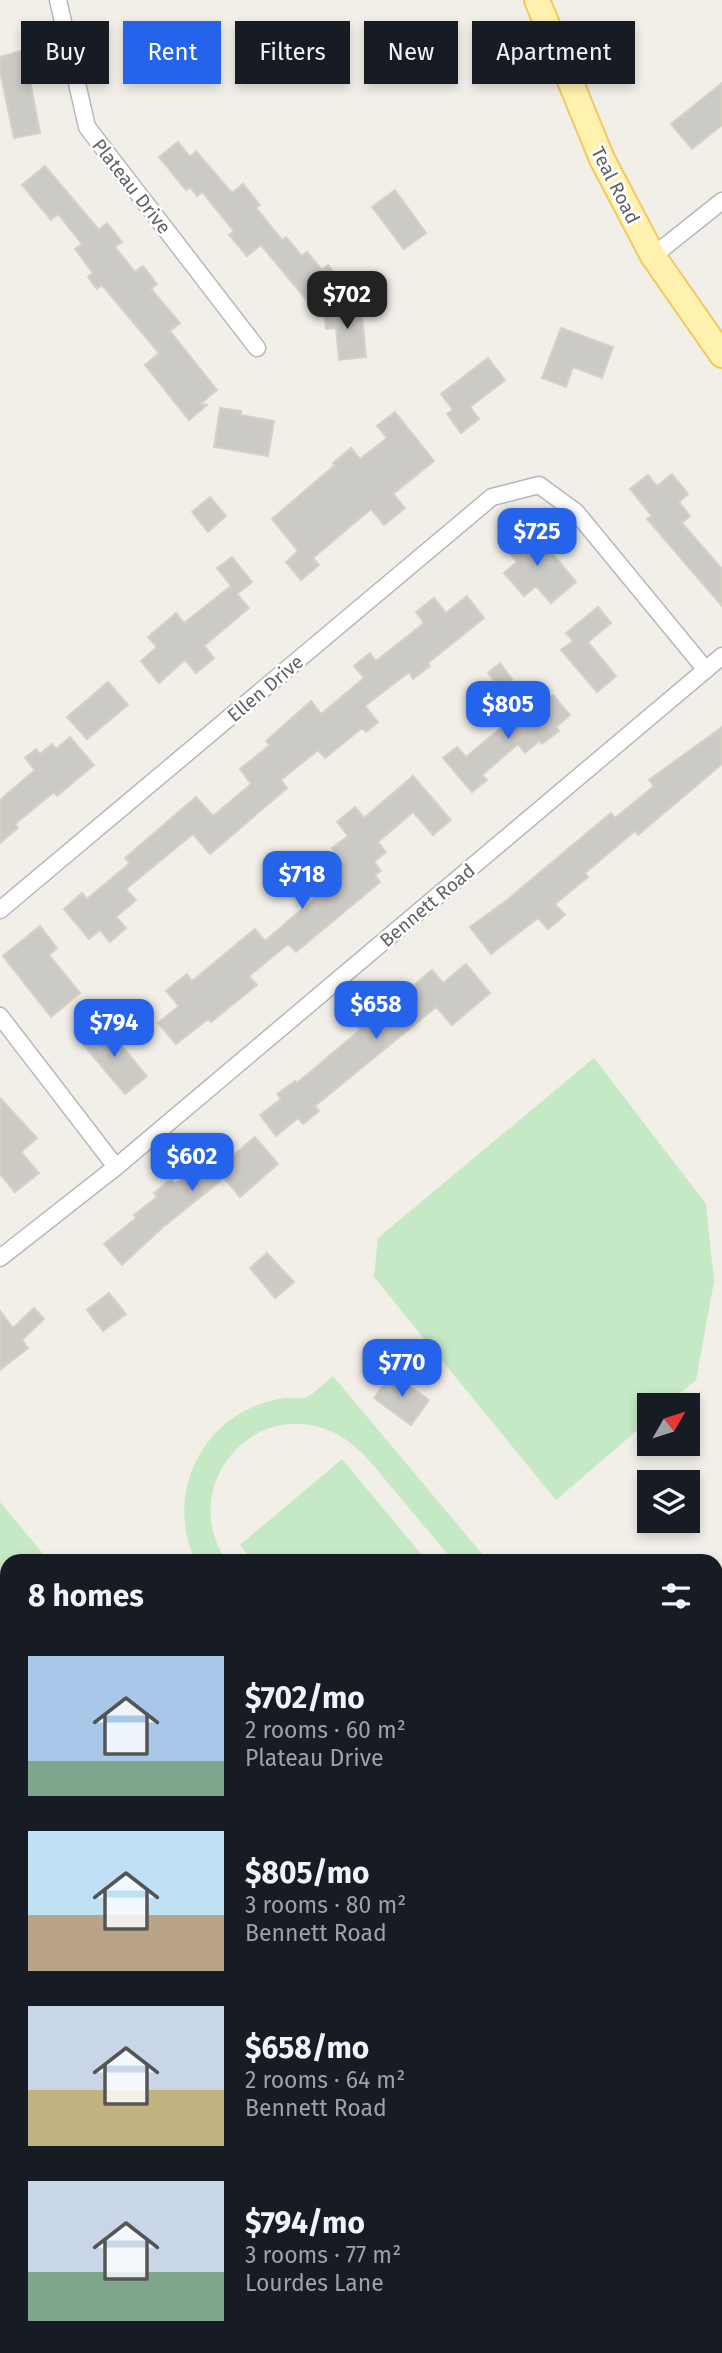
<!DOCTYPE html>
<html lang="en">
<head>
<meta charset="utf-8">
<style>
  :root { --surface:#171b24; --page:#242831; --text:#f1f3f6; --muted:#9ea1a6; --accent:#2563eb }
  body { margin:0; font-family:"Fira Sans",sans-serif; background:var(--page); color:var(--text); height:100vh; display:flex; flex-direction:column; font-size:26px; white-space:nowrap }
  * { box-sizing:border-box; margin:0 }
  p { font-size:23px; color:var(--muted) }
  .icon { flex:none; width:38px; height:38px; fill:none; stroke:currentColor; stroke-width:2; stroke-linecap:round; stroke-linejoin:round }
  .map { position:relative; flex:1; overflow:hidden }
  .sheet { position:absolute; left:0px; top:1554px; width:723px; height:800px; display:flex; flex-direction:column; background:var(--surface); border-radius:21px 21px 0 0; box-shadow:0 4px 10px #0003 }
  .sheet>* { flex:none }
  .top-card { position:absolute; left:21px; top:21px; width:681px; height:63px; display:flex; gap:14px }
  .needle { width:46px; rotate:51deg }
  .controls { position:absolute; left:637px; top:1393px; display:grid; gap:14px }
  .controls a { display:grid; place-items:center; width:63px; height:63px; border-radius:0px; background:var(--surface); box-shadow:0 4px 10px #0003; font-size:35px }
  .price { position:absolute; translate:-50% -60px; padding:0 16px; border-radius:14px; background:var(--accent); color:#fff; font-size:23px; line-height:46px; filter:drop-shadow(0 2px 4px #0008) }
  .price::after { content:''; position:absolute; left:50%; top:42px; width:21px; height:16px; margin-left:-10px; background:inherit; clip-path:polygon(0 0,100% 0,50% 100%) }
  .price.active { background:#222; color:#fff }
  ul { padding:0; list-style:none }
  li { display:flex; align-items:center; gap:21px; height:175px; padding:0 28px }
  li span { display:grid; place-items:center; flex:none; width:196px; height:140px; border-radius:0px; color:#555 }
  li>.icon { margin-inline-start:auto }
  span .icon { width:84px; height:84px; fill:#fffc; stroke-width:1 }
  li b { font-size:30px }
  h2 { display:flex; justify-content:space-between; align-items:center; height:84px; padding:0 28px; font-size:30px }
  .pill { padding:0 24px; border-radius:0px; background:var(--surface); box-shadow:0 4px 10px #0003; font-size:24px; line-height:63px }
  .pill.active { background:var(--accent); color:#fff }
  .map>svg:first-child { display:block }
</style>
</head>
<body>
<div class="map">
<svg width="722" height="2353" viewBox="0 0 722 2353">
  <rect width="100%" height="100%" fill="#f1efe8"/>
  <path fill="#c5e8c5" d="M 594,1058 L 706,1204 L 714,1281 L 696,1380 L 666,1405 L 649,1405 L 649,1420 L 556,1500 L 374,1277 L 378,1238 Z
    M 333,1376 L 488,1561 L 454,1561 C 435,1539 417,1518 399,1496 C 377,1471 358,1440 325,1429 C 246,1401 178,1493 227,1561 L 196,1561 C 167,1504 194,1433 251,1408 C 262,1403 275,1399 288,1398 C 293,1398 299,1399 304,1398 C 313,1396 325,1382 333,1376 Z
    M 342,1459 L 427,1561 L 253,1561 L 240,1545 Z
    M 0,1502 L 49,1561 L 7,1561 L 7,2347 L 562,2347 L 568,2353 L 0,2353 Z"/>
  <path fill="#cccac5" stroke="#d6d1c6" stroke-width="2" d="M 24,50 L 30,69 L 28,70 L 40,133 L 14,138 L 0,71 L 0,57 Z
    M 722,83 L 722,125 L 692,149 L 671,124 Z
    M 178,142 L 190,157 L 196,151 L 232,193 L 243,184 L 260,205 L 256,208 L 282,240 L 286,237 L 302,256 L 307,252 L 322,270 L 328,265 L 339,279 L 310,304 L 261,245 L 247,256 L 229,235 L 234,231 L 202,192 L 197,196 L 190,187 L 186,190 L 159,157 Z
    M 45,166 L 99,230 L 107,223 L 122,242 L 115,247 L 135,272 L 143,266 L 157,284 L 151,289 L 180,323 L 170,331 L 217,390 L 200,404 L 207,405 L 189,420 L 145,365 L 159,353 L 102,285 L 97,289 L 88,277 L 93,273 L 75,249 L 82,244 L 58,214 L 51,220 L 22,185 Z
    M 395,190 L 426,233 L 404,249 L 372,207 Z
    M 361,306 L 366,357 L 339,360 L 336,328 L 326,329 L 324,309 Z
    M 561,328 L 613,347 L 602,378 L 573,367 L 566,387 L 542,378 Z
    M 488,358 L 505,380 L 470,407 L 479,419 L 461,433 L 447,414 L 453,410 L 441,394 Z
    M 220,408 L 241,411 L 241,415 L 274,421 L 268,456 L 214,447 Z
    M 395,412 L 434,461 L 393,494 L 405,508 L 384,525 L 371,509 L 313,558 L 319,565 L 301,580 L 286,562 L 298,551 L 272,519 L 335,465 L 333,463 L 351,448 L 360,459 L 387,438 L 377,426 Z
    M 672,474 L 688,494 L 679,502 L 690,516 L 682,523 L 722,569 L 722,606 L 647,519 L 652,516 L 630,489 L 648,475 L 657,486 Z
    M 210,497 L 226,516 L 208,532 L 192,512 Z
    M 530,527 L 576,582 L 551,603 L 536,586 L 524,596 L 504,573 L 517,562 L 505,548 Z
    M 232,557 L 252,582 L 237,594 L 249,608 L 204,646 L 214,658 L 196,673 L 185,660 L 159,683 L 141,661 L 157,647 L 148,637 L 176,613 L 184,623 L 231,586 L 217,568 Z
    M 467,596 L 484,618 L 428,663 L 430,666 L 413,679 L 409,672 L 365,706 L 378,722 L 366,732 L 362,728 L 325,758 L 318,750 L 281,780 L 287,788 L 210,854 L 193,834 L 126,889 L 136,900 L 116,917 L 126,928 L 110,942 L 100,930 L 89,939 L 64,909 L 82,893 L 87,899 L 130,863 L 125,858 L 196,797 L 213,816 L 251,784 L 240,769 L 270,745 L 266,741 L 311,701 L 321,714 L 364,678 L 354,666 L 370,653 L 376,661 L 424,623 L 416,612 L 434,598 L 446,613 Z
    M 598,607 L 611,623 L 588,642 L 616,676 L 597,692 L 561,650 L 573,641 L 566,633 Z
    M 500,663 L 512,679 L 500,688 L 488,673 Z
    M 108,682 L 128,705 L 87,739 L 67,717 Z
    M 553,695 L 570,715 L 556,727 L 559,731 L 542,744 L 539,741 L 525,753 L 518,744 L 482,775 L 487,780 L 472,792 L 443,758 L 457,747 L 466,757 L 503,726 L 497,719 L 512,706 L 523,720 Z
    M 722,727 L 722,764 L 638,835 L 635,831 L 585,873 L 588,877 L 555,904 L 565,915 L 548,929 L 538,918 L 491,954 L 470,927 L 507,900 L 611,813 L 615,818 L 654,786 L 649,780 Z
    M 70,737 L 94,765 L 57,796 L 54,792 L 15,824 L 18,828 L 0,843 L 0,800 L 35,770 L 25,758 L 36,749 L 40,754 L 52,744 L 56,749 Z
    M 413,776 L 451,820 L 433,835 L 413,812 L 378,842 L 386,852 L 374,862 L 381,871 L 375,875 L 380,882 L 296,952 L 288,944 L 249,976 L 257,985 L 211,1022 L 208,1019 L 176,1044 L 158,1023 L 179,1006 L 166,991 L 187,974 L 192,981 L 255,929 L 265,941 L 339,877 L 331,868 L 342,860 L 332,848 L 348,836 L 337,822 L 355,807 L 364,818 Z
    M 40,926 L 57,948 L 49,955 L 80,993 L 51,1017 L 3,956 Z
    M 466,964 L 490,993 L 452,1025 L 436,1007 L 315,1106 L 319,1111 L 303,1124 L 298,1118 L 276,1136 L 260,1115 L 281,1099 L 277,1094 L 295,1081 L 297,1083 L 360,1030 L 357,1026 L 404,987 L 407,991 L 432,970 L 443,983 Z
    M 103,1024 L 147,1076 L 125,1094 L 81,1042 Z
    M 0,1098 L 37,1138 L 21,1152 L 39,1173 L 15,1192 L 0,1174 Z
    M 255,1137 L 278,1164 L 240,1197 L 224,1178 L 163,1227 L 122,1265 L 104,1244 L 136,1218 L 134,1215 L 157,1197 L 154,1193 L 171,1179 L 175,1184 L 207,1159 L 202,1153 L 215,1142 L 229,1159 Z
    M 267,1253 L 294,1282 L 275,1298 L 250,1268 Z
    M 109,1293 L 126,1314 L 103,1331 L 87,1310 Z
    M 34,1308 L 44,1319 L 22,1340 L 28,1348 L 0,1370 L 0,1311 L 13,1328 Z
    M 392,1373 L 429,1400 L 411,1425 L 374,1398 Z"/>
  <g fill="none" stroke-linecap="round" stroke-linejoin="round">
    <defs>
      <path id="minor" d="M 58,0 L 87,127 L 257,348
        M 653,256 L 722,201
        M 0,910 L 492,497 L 539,485 L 576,512 L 706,670
        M 0,1016 L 116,1167
        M 0,1258 L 116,1167 L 722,656"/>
      <path id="tertiary" d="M 716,2301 L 722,2296
        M 654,2353 L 661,2347"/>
      <path id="primary" d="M 537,0 L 602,159 L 653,256 L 722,355"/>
    </defs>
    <use href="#minor" stroke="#b5b8bc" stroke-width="19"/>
    <use href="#tertiary" stroke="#b5b8bc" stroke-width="23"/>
    <use href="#primary" stroke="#f2c960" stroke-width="28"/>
    <use href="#minor" stroke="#fff" stroke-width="16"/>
    <use href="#tertiary" stroke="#fff" stroke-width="19"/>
    <use href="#primary" stroke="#fff2af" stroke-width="24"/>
  </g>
  <g text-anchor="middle" stroke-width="5" stroke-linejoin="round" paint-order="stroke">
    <g font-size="19" fill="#5f6368" stroke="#fff">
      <text transform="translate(616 185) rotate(63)" y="7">Teal Road</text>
      <text transform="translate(132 186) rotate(52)" y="7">Plateau Drive</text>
      <text transform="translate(265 688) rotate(-40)" y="7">Ellen Drive</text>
      <text transform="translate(427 905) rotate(-40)" y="7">Bennett Road</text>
    </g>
  </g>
</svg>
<div class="controls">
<a><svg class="needle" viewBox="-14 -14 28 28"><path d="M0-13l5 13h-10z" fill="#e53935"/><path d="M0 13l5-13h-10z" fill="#9ea1a6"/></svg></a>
<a><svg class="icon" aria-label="layers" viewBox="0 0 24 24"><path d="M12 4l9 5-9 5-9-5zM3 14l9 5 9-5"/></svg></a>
</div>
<b class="price active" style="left:347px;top:331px">$702</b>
<b class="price" style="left:537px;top:568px">$725</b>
<b class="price" style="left:508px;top:741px">$805</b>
<b class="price" style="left:302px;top:911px">$718</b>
<b class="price" style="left:376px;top:1041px">$658</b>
<b class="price" style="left:114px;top:1059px">$794</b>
<b class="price" style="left:192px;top:1193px">$602</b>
<b class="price" style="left:402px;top:1399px">$770</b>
<div class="top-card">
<a class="pill">Buy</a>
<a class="pill active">Rent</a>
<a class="pill">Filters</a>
<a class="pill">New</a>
<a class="pill">Apartment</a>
</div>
<section class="sheet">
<h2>8 homes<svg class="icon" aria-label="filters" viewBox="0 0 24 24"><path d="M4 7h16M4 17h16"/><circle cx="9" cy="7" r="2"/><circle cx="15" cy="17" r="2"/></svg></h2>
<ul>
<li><span style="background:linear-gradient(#a9c7e8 75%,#7fa58c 0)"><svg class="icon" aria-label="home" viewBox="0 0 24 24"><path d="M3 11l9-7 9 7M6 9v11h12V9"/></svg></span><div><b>$702/mo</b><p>2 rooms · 60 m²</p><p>Plateau Drive</p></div></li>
<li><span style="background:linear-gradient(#bfe0f5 60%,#b9a48a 0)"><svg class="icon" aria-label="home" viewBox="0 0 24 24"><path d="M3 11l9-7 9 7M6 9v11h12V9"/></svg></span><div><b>$805/mo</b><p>3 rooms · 80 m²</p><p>Bennett Road</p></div></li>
<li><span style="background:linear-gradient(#c9d6e8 60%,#c2b280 0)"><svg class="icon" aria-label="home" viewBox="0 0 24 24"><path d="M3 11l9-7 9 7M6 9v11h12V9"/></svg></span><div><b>$658/mo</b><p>2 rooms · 64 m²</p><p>Bennett Road</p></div></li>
<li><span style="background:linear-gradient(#c9d6e8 65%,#7fa58c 0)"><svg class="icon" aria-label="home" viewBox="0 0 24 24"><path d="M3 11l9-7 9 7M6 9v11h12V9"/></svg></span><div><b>$794/mo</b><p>3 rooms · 77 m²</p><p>Lourdes Lane</p></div></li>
</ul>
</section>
</div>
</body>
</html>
